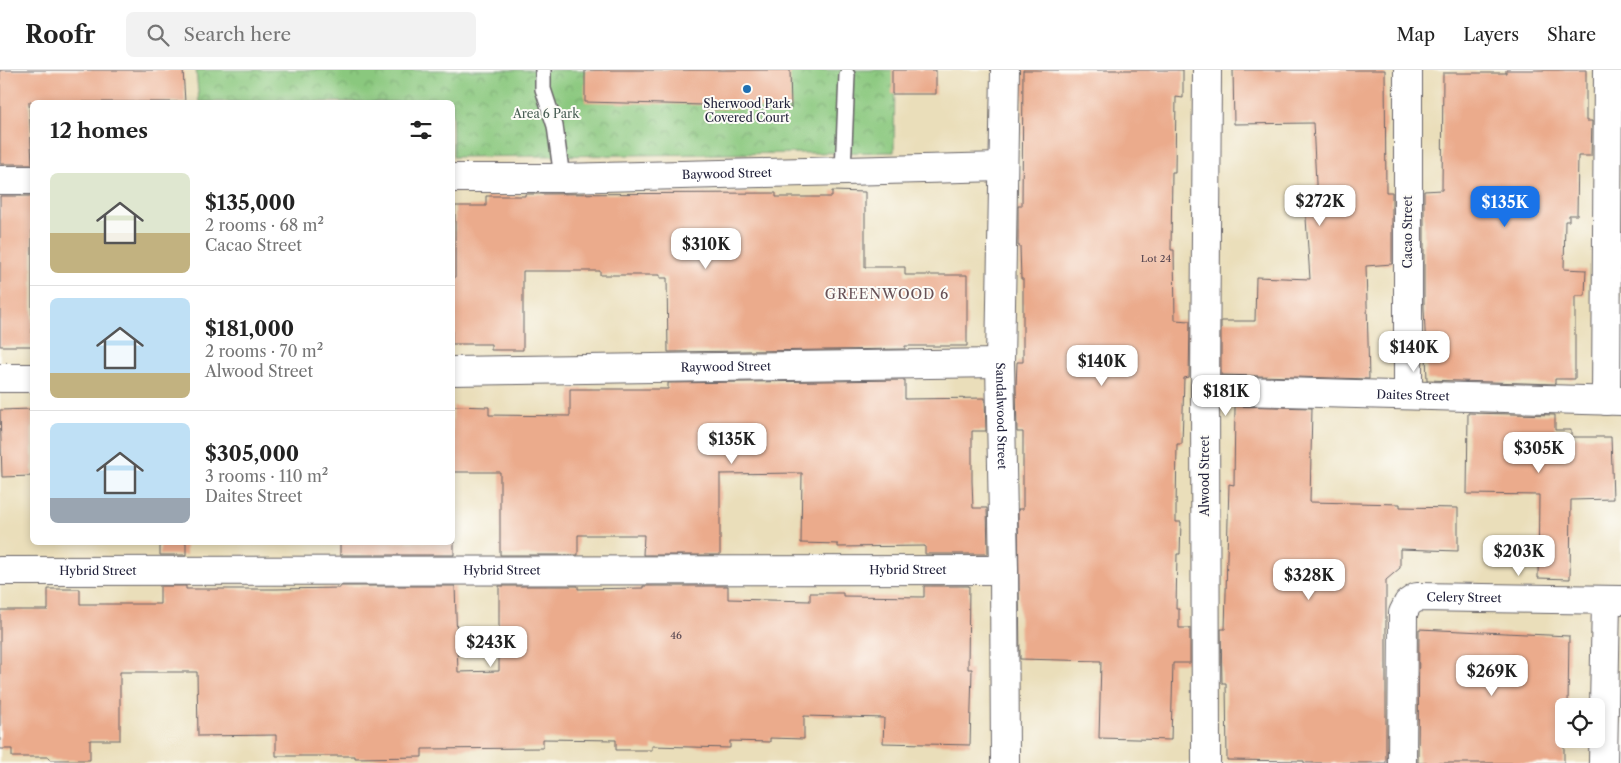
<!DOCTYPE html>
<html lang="en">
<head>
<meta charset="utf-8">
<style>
  :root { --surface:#fff; --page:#f2f2f2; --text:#222; --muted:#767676; --line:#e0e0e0; --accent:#1a73e8 }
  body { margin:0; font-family:"Libre Caslon Text",serif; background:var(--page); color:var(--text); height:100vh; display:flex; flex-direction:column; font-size:19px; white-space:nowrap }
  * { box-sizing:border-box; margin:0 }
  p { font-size:16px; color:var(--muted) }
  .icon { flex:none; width:28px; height:28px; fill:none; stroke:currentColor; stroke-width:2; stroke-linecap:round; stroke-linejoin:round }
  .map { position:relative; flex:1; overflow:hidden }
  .details { position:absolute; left:30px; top:30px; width:425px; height:445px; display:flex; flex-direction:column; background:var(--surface); border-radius:8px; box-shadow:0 2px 8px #0003 }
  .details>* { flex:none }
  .buttons { position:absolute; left:1555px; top:628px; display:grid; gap:10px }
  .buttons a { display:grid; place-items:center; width:50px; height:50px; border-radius:8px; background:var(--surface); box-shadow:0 2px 8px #0003; font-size:25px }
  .price { position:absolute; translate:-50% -42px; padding:0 11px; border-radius:10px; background:#fff; color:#222; font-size:16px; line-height:32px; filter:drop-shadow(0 1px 2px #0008) }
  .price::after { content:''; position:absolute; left:50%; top:30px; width:15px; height:11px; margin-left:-8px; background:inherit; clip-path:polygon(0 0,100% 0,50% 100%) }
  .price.active { background:var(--accent); color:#fff }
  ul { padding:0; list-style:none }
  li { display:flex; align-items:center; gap:15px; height:125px; padding:0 20px }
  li+li { border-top:1px solid var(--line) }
  li span { display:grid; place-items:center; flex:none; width:140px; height:100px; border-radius:8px; color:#555 }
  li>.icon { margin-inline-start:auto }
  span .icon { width:60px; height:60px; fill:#fffc; stroke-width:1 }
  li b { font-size:21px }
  h2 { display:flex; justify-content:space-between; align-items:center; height:60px; padding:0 20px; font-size:21px }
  header { display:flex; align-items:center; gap:30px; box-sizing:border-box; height:70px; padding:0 25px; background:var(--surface); border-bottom:1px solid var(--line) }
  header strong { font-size:24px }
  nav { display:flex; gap:28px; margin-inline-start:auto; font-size:18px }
  .search { width:350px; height:45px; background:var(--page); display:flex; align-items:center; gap:12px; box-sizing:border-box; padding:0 18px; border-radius:8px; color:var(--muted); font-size:19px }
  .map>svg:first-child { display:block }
</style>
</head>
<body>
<header>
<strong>Roofr</strong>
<div class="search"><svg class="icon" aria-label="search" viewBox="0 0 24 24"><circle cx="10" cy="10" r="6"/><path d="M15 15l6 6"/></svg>Search here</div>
<nav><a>Map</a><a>Layers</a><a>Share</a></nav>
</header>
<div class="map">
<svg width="1621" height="693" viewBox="0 0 1621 693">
  <defs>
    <pattern id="park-crowns" width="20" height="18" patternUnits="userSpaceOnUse" patternTransform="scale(1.25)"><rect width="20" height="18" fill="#8ac87e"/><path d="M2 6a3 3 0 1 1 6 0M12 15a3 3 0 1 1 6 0" fill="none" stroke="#70a268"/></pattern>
  </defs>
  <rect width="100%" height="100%" fill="#fdfcf7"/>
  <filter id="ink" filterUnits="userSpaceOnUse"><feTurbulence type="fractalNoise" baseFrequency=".02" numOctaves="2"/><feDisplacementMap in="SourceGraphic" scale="10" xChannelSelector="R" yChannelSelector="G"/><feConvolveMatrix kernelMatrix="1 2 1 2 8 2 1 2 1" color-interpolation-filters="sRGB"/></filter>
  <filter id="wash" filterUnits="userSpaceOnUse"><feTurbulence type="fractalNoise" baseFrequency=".0096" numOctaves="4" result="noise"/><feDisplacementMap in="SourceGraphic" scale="20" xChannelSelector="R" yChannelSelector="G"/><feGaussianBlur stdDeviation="1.12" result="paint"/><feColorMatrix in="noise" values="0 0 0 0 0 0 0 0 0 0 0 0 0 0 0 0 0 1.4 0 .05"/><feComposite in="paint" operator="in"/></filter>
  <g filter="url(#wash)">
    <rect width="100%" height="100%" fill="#eadeba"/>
    <path fill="url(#park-crowns)" stroke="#56755c" d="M 196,0 L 895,0 L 894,82 L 453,87 L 452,32 L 199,32 Z"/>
    <g id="blocks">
      <path fill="#ebab8c" d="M 0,0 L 183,0 L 185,32 L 29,32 L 32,94 L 0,94 Z
        M 585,0 L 790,0 L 791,38 L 703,39 L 703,35 L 585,32 Z
        M 892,0 L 936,0 L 936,24 L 892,24 Z
        M 1023,0 L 1183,0 L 1183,28 L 1176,27 L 1175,102 L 1172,102 L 1171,180 L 1174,180 L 1175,250 L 1190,251 L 1189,307 L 1184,308 L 1182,374 L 1177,374 L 1176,440 L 1176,452 L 1181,452 L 1180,484 L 1177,484 L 1176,539 L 1179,539 L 1179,558 L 1190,558 L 1190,593 L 1173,593 L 1171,670 L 1099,668 L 1101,591 L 1020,589 L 1018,439 L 1023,439 L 1023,362 L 1017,362 L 1016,317 L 1017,292 L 1023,292 L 1023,209 L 1021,209 L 1020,176 L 1018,176 L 1018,136 L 1022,136 Z
        M 1233,0 L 1385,0 L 1386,122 L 1392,122 L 1392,194 L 1366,196 L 1369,309 L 1221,305 L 1221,251 L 1255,251 L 1256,207 L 1310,209 L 1305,133 L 1317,133 L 1313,53 L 1234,54 Z
        M 1506,0 L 1586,0 L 1586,51 L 1592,51 L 1591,86 L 1578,86 L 1577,145 L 1569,145 L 1569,151 L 1565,151 L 1564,199 L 1586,200 L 1585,226 L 1575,226 L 1575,309 L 1555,309 L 1555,314 L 1427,310 L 1424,237 L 1424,121 L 1442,120 L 1443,3 L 1506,3 Z
        M 832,121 L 865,122 L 865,197 L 905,197 L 905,205 L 967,205 L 967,276 L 905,276 L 905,279 L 668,282 L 667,208 L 660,208 L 660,205 L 600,205 L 600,201 L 523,201 L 523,280 L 491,280 L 491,274 L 452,274 L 452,208 L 455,208 L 455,136 L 486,136 L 486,126 L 525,126 L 525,124 L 776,123 L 776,127 L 832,127 Z
        M 0,126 L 32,126 L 32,276 L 0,276 Z
        M 905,310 L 905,329 L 985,328 L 986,361 L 972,361 L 972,411 L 973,438 L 987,438 L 988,484 L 925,484 L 925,476 L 838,477 L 838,474 L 801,473 L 802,403 L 720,404 L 720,485 L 643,485 L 644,465 L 578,465 L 578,485 L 500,485 L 500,402 L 452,402 L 453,336 L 489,337 L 489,345 L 570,346 L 570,319 L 668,319 L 668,313 Z
        M 1235,336 L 1312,338 L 1310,432 L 1400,434 L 1400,437 L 1458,438 L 1458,481 L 1400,479 L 1400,498 L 1386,510 L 1386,693 L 1304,693 L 1304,691 L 1227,690 L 1226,613 L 1222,613 L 1221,559 L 1225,559 L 1229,414 L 1234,415 Z
        M 32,339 L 32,406 L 2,407 L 0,340 Z
        M 1468,343 L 1555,345 L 1555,360 L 1571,360 L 1571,367 L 1611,367 L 1613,429 L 1571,430 L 1570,509 L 1538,508 L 1539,425 L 1467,424 Z
        M 160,472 L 186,472 L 186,485 L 160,485 Z
        M 340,472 L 454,472 L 454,485 L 340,485 Z
        M 160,516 L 186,516 L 186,519 L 275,519 L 340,518 L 340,516 L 455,516 L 458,602 L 499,601 L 499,516 L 578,516 L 578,519 L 643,518 L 643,516 L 728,516 L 728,529 L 810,531 L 810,523 L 843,523 L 843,526 L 924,527 L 924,516 L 969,516 L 968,599 L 972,599 L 970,675 L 883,673 L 884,648 L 804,646 L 804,669 L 770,668 L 770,672 L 730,671 L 730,678 L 652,676 L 652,680 L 616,680 L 616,670 L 543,669 L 543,678 L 422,679 L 422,687 L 355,688 L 355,686 L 276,686 L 276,665 L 198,666 L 197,602 L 120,602 L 120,670 L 90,670 L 90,690 L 50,690 L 49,687 L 12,687 L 12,679 L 0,679 L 0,540 L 48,540 L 48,519 L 80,519 L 80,534 L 160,534 Z
        M 1419,559 L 1569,566 L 1568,636 L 1564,636 L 1564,693 L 1418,693 Z"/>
    </g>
  </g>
  <g filter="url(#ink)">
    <use href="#blocks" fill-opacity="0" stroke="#686467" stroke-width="1"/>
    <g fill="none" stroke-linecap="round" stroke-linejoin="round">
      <defs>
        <path id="lane" d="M 543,0 L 543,19 L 555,56 L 562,108
          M 843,101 L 847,5"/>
        <g id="street">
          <path id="s1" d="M 1005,0 L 1000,293 L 1004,500 L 1005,693"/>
          <path id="s2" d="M 452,108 L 562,108 L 1002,97"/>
          <path d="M 0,110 L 32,110"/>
          <path id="s3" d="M 452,301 L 1000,293"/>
          <path d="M 0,308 L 32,308"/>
          <path id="s4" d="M 1205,320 L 1621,331"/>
          <path d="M 1408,325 L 1408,0"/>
          <path d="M 1606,331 L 1608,0"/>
          <path id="s5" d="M 0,501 L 1004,500"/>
          <path d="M 1206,693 L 1205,320 L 1207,0"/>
          <path id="s6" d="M 1402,693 L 1403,543 L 1408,533 L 1417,527 L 1621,530"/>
          <path d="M 1603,693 L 1606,530"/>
        </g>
      </defs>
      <use href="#lane" stroke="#686467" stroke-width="18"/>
      <use href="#street" stroke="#686467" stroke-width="30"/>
      <use href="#lane" stroke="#fff" stroke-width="15"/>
      <use href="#street" stroke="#fff" stroke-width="28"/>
    </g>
  </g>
  <circle fill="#1f6fb2" stroke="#fdfcf7" stroke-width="2" cx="747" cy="19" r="5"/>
  <g text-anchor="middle" stroke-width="4" stroke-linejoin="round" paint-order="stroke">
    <g font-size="10" fill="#54444f">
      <text x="1156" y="192">Lot 24</text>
      <text x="676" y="569">46</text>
    </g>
    <g font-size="12" fill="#22223b" stroke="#fdfcf7">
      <text x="747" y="38">Sherwood Park<tspan x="747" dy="14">Covered Court</tspan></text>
    </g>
    <g font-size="12" fill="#465c52" stroke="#fdfcf7">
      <text x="546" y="48">Area 6 Park</text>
    </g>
    <g font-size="12" fill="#22223b" stroke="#fdfcf7">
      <text dy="4" stroke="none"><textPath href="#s2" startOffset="275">Baywood Street</textPath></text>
      <text transform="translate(1408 162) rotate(-90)" y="4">Cacao Street</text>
      <text dy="4" stroke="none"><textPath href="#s3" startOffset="274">Raywood Street</textPath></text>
      <text dy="4" stroke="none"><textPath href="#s4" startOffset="208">Daites Street</textPath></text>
      <text dy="4" stroke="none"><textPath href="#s1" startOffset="346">Sandalwood Street</textPath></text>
      <text transform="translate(1205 406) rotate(-90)" y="4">Alwood Street</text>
      <text dy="4" stroke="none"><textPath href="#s5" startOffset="908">Hybrid Street</textPath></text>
      <text dy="4" stroke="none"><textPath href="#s5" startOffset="98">Hybrid Street</textPath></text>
      <text dy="4" stroke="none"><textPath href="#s5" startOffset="502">Hybrid Street</textPath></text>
      <text dy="4" stroke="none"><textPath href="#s6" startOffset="219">Celery Street</textPath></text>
    </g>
    <g font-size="14" letter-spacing="1" fill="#685257" stroke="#fdfcf7">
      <text x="887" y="229">GREENWOOD 6</text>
    </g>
  </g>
</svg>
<div class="buttons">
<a><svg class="icon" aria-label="locate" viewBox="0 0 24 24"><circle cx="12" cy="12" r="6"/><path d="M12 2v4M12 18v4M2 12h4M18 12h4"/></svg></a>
</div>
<b class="price" style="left:1320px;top:157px">$272K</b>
<b class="price active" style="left:1505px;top:158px">$135K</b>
<b class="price" style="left:706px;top:200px">$310K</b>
<b class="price" style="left:1414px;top:303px">$140K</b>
<b class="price" style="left:1102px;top:317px">$140K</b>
<b class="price" style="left:1226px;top:347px">$181K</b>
<b class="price" style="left:732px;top:395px">$135K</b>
<b class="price" style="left:1539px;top:404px">$305K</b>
<b class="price" style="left:1519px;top:507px">$203K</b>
<b class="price" style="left:1309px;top:531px">$328K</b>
<b class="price" style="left:491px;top:598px">$243K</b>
<b class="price" style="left:1492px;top:627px">$269K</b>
<section class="details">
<h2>12 homes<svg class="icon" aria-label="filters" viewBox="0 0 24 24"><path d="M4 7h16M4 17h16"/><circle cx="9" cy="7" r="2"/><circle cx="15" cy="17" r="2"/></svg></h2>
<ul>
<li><span style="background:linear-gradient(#dfe7d0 60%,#c2b280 0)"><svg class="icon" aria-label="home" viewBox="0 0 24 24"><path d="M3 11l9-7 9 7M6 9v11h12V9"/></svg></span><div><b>$135,000</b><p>2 rooms · 68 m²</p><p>Cacao Street</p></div></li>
<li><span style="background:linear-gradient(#bfe0f5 75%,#c2b280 0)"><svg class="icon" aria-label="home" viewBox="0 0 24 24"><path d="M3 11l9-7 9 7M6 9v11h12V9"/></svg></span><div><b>$181,000</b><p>2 rooms · 70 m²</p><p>Alwood Street</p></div></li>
<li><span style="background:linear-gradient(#bfe0f5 75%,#9aa5b1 0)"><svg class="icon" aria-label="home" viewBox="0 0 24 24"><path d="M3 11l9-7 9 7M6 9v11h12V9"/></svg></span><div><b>$305,000</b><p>3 rooms · 110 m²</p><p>Daites Street</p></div></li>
</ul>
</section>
</div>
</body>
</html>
